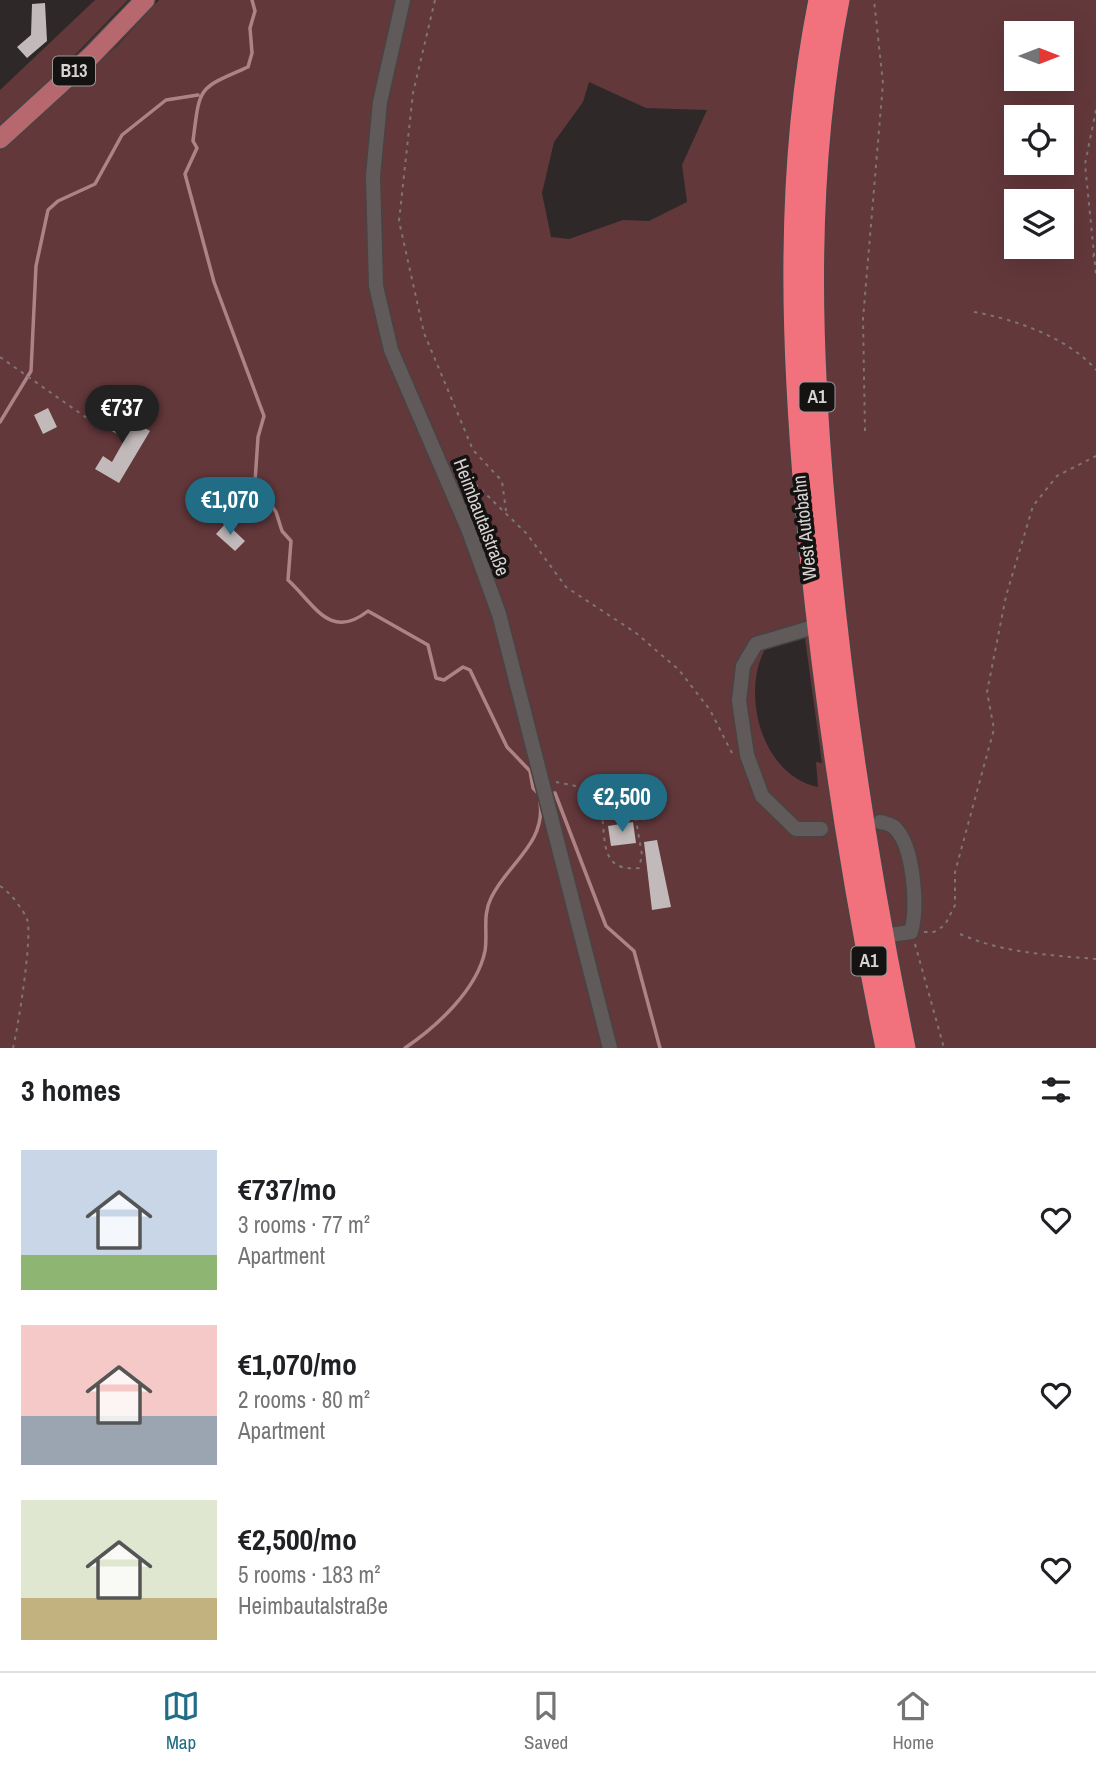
<!DOCTYPE html>
<html lang="en">
<head>
<meta charset="utf-8">
<style>
  :root { --surface:#fff; --page:#f2f2f2; --text:#202124; --muted:#757577; --line:#e0e0e0; --accent:#216d86 }
  body { margin:0; font-family:"Archivo Narrow",sans-serif; background:var(--page); color:var(--text); height:100vh; display:flex; flex-direction:column; font-size:26px; white-space:nowrap }
  * { box-sizing:border-box; margin:0 }
  p { font-size:23px; color:var(--muted) }
  .icon { flex:none; width:38px; height:38px; fill:none; stroke:currentColor; stroke-width:2; stroke-linecap:round; stroke-linejoin:round }
  .map { position:relative; height:1048px; overflow:hidden }
  .drawer { display:flex; flex-direction:column; background:var(--surface); flex:1 }
  .drawer>* { flex:none }
  .needle { width:46px; rotate:90deg }
  .fabs { position:absolute; left:1004px; top:21px; display:grid; gap:14px }
  .fabs a { display:grid; place-items:center; width:70px; height:70px; border-radius:0px; background:var(--surface); box-shadow:0 7px 28px #0002; font-size:35px }
  .price { position:absolute; translate:-50% -60px; padding:0 16px; border-radius:24px; background:var(--accent); color:#fff; font-size:23px; line-height:46px; filter:drop-shadow(0 2px 4px #0008) }
  .price::after { content:''; position:absolute; left:50%; top:42px; width:21px; height:16px; margin-left:-10px; background:inherit; clip-path:polygon(0 0,100% 0,50% 100%) }
  .price.selected { background:#222; color:#fff }
  ul { padding:0; list-style:none }
  li { display:flex; align-items:center; gap:21px; height:175px; padding:0 21px }
  li span { display:grid; place-items:center; flex:none; width:196px; height:140px; border-radius:0px; color:#555 }
  li>.icon { margin-inline-start:auto }
  span .icon { width:84px; height:84px; fill:#fffc; stroke-width:1 }
  li b { font-size:30px }
  h2 { display:flex; justify-content:space-between; align-items:center; height:84px; padding:0 21px; font-size:30px }
  .menu { display:flex; justify-content:space-around; align-items:center; height:98px; border-top:2px solid var(--line); background:var(--surface); font-size:19px; color:var(--muted) }
  .menu a { display:grid; justify-items:center; gap:4px }
  .menu .selected { color:var(--accent) }
  .map>svg:first-child { display:block }
</style>
</head>
<body>
<div class="map">
<svg width="1096" height="1048" viewBox="0 0 1096 1048">
  <rect width="100%" height="100%" fill="#2f2828"/>
  <path fill="#63383b" fill-rule="evenodd" d="M 95,0 L 128,0 L 43,88 L 0,124 L 0,90 Z
    M 159,0 L 1096,0 L 1096,1048 L 0,1048 L 0,150 L 117,46 ZM 1017,33 L 1062,33 L 1062,79 L 1017,79 ZM 589,82 L 646,108 L 707,110 L 682,165 L 687,202 L 649,221 L 623,220 L 569,239 L 551,237 L 542,193 L 554,142 L 583,102 ZM 1017,117 L 1062,117 L 1062,163 L 1017,163 ZM 1017,201 L 1062,201 L 1062,247 L 1017,247 ZM 805,638 L 822,763 L 816,762 L 818,787 C 760,775 739,689 768,644 Z"/>
  <g fill="none" stroke-linecap="round" stroke-linejoin="round">
    <path stroke="#ad8385" stroke-width="3.5" d="M 252,0 L 255,11 L 250,28 L 252,53 L 248,67 C 197,89 200,86 193,141 L 197,148 L 185,174 L 214,282 L 264,416 L 258,437 L 255,482 L 276,512 L 282,531 L 291,541 L 288,580 C 315,605 330,641 368,611 L 428,645 L 436,678 L 444,680 L 463,667 L 470,670 L 507,747 L 530,771 L 533,788 L 539,794
      M 0,422 L 31,371 L 36,266 L 48,210 L 58,201 L 95,184 L 122,135 L 166,100 L 198,95
      M 549,794 L 555,793 L 606,926 L 634,951 L 660,1048
      M 405,1048 C 436,1027 477,990 485,951 C 488,933 482,916 491,898 C 507,864 546,844 540,802"/>
  </g>
  <path fill="#c2baba" d="M 45,3 L 47,41 L 27,58 L 17,47 L 31,35 L 32,4 Z
    M 48,408 L 57,427 L 43,434 L 34,415 Z
    M 112,409 L 150,431 L 119,483 L 95,469 L 103,456 L 112,462 L 125,439 L 102,425 Z
    M 226,523 L 245,541 L 235,551 L 216,534 Z
    M 633,822 L 636,843 L 611,846 L 608,826 Z
    M 657,840 L 671,907 L 652,910 L 644,842 Z"/>
  <g fill="none" stroke-linecap="round" stroke-linejoin="round">
    <defs>
      <path id="minor" d="M 403,0 L 380,102 L 373,176 L 376,286 L 391,350 L 469,531 L 499,614 L 610,1048
        M 817,626 L 756,644 L 743,666 L 739,701 L 747,755 L 762,796 L 796,829 L 821,829
        M 880,822 C 885,823 891,824 895,828 C 914,847 918,907 911,932 L 883,936"/>
      <path id="major" d="M 0,139 L 92,55 L 145,0"/>
      <path id="highway" d="M 819,0 C 782,182 792,372 810,555 C 827,720 852,885 886,1048
        M 839,0 C 802,184 811,375 830,560 C 846,724 872,887 905,1048"/>
    </defs>
    <use href="#minor" stroke="#494343" stroke-width="17"/>
    <use href="#major" stroke="#494343" stroke-width="22"/>
    <use href="#highway" stroke="#494343" stroke-width="24"/>
    <path stroke="#7c7575" stroke-width="2" stroke-dasharray="3.5 5" stroke-linecap="butt" d="M 435,0 L 413,93 L 399,221 L 424,333 L 473,450 L 502,481 L 506,511
      M 1096,110 L 1085,164 L 1096,274
      M 1093,257 L 1096,250
      M 974,312 C 1014,319 1069,338 1096,370
      M 0,357 L 101,428
      M 865,431 L 863,319 L 883,83 L 874,0
      M 455,469 L 463,472 L 527,534 L 566,587 L 636,633 L 679,670 L 710,710 L 734,757
      M 556,782 C 568,785 589,786 596,798 C 612,823 590,873 639,868 L 642,855 L 635,814 L 623,805 L 597,798
      M 0,886 C 10,892 22,908 27,919 C 33,935 18,1028 13,1048
      M 924,932 L 934,932 L 945,925 L 955,905 L 955,872 L 994,729 L 987,692 L 1006,596 L 1033,506 L 1057,476 L 1096,456
      M 960,934 C 1003,953 1049,955 1096,959
      M 915,944 L 944,1048"/>
    <use href="#minor" stroke="#615a5a" stroke-width="14"/>
    <use href="#major" stroke="#b7686f" stroke-width="19"/>
    <use href="#highway" stroke="#f1717d" stroke-width="21"/>
  </g>
  <g text-anchor="middle" stroke-width="7" stroke-linejoin="round" paint-order="stroke">
    <g fill="#151212" stroke="#9e9999" stroke-width="2">
      <rect x="53" y="56.5" width="42" height="29" rx="5"/>
      <rect x="799.5" y="382.5" width="35" height="29" rx="5"/>
      <rect x="851.5" y="946.5" width="35" height="29" rx="5"/>
    </g>
    <g font-size="18" font-weight="bold" fill="#d8d3d3">
      <text x="74" y="77">B13</text>
      <text x="817" y="403">A1</text>
      <text x="869" y="967">A1</text>
    </g>
    <g font-size="19" fill="#d8d3d3" stroke="#151212">
      <text transform="translate(482 517) rotate(69)" y="7">Heimbautalstraße</text>
      <text transform="translate(804 528) rotate(-96)" y="7">West Autobahn</text>
    </g>
  </g>
</svg>
<div class="fabs">
<a><svg class="needle" viewBox="-14 -14 28 28"><path d="M0-13l5 13h-10z" fill="#e53935"/><path d="M0 13l5-13h-10z" fill="#757577"/></svg></a>
<a><svg class="icon" aria-label="locate" viewBox="0 0 24 24"><circle cx="12" cy="12" r="6"/><path d="M12 2v4M12 18v4M2 12h4M18 12h4"/></svg></a>
<a><svg class="icon" aria-label="layers" viewBox="0 0 24 24"><path d="M12 4l9 5-9 5-9-5zM3 14l9 5 9-5"/></svg></a>
</div>
<b class="price selected" style="left:122px;top:445px">€737</b>
<b class="price" style="left:230px;top:537px">€1,070</b>
<b class="price" style="left:622px;top:834px">€2,500</b>
</div>
<section class="drawer">
<h2>3 homes<svg class="icon" aria-label="filters" viewBox="0 0 24 24"><path d="M4 7h16M4 17h16"/><circle cx="9" cy="7" r="2"/><circle cx="15" cy="17" r="2"/></svg></h2>
<ul>
<li><span style="background:linear-gradient(#c9d6e8 75%,#8fb573 0)"><svg class="icon" aria-label="home" viewBox="0 0 24 24"><path d="M3 11l9-7 9 7M6 9v11h12V9"/></svg></span><div><b>€737/mo</b><p>3 rooms · 77 m²</p><p>Apartment</p></div><svg class="icon" aria-label="heart" viewBox="0 0 24 24"><path d="M12 20l-8-8c-3-5 5-10 8-4 3-6 11-1 8 4z"/></svg></li>
<li><span style="background:linear-gradient(#f6c9c9 65%,#9aa5b1 0)"><svg class="icon" aria-label="home" viewBox="0 0 24 24"><path d="M3 11l9-7 9 7M6 9v11h12V9"/></svg></span><div><b>€1,070/mo</b><p>2 rooms · 80 m²</p><p>Apartment</p></div><svg class="icon" aria-label="heart" viewBox="0 0 24 24"><path d="M12 20l-8-8c-3-5 5-10 8-4 3-6 11-1 8 4z"/></svg></li>
<li><span style="background:linear-gradient(#dfe7d0 70%,#c2b280 0)"><svg class="icon" aria-label="home" viewBox="0 0 24 24"><path d="M3 11l9-7 9 7M6 9v11h12V9"/></svg></span><div><b>€2,500/mo</b><p>5 rooms · 183 m²</p><p>Heimbautalstraße</p></div><svg class="icon" aria-label="heart" viewBox="0 0 24 24"><path d="M12 20l-8-8c-3-5 5-10 8-4 3-6 11-1 8 4z"/></svg></li>
</ul>
</section>
<nav class="menu">
<a class="selected"><svg class="icon" aria-label="map" viewBox="0 0 24 24"><path d="M3 6l6-2 6 2 6-2v14l-6 2-6-2-6 2zM9 4v14M15 6v14"/></svg>Map</a>
<a><svg class="icon" aria-label="saved" viewBox="0 0 24 24"><path d="M7 4h10v16l-5-4-5 4z"/></svg>Saved</a>
<a><svg class="icon" aria-label="home" viewBox="0 0 24 24"><path d="M3 11l9-7 9 7M6 9v11h12V9"/></svg>Home</a>
</nav>
</body>
</html>
